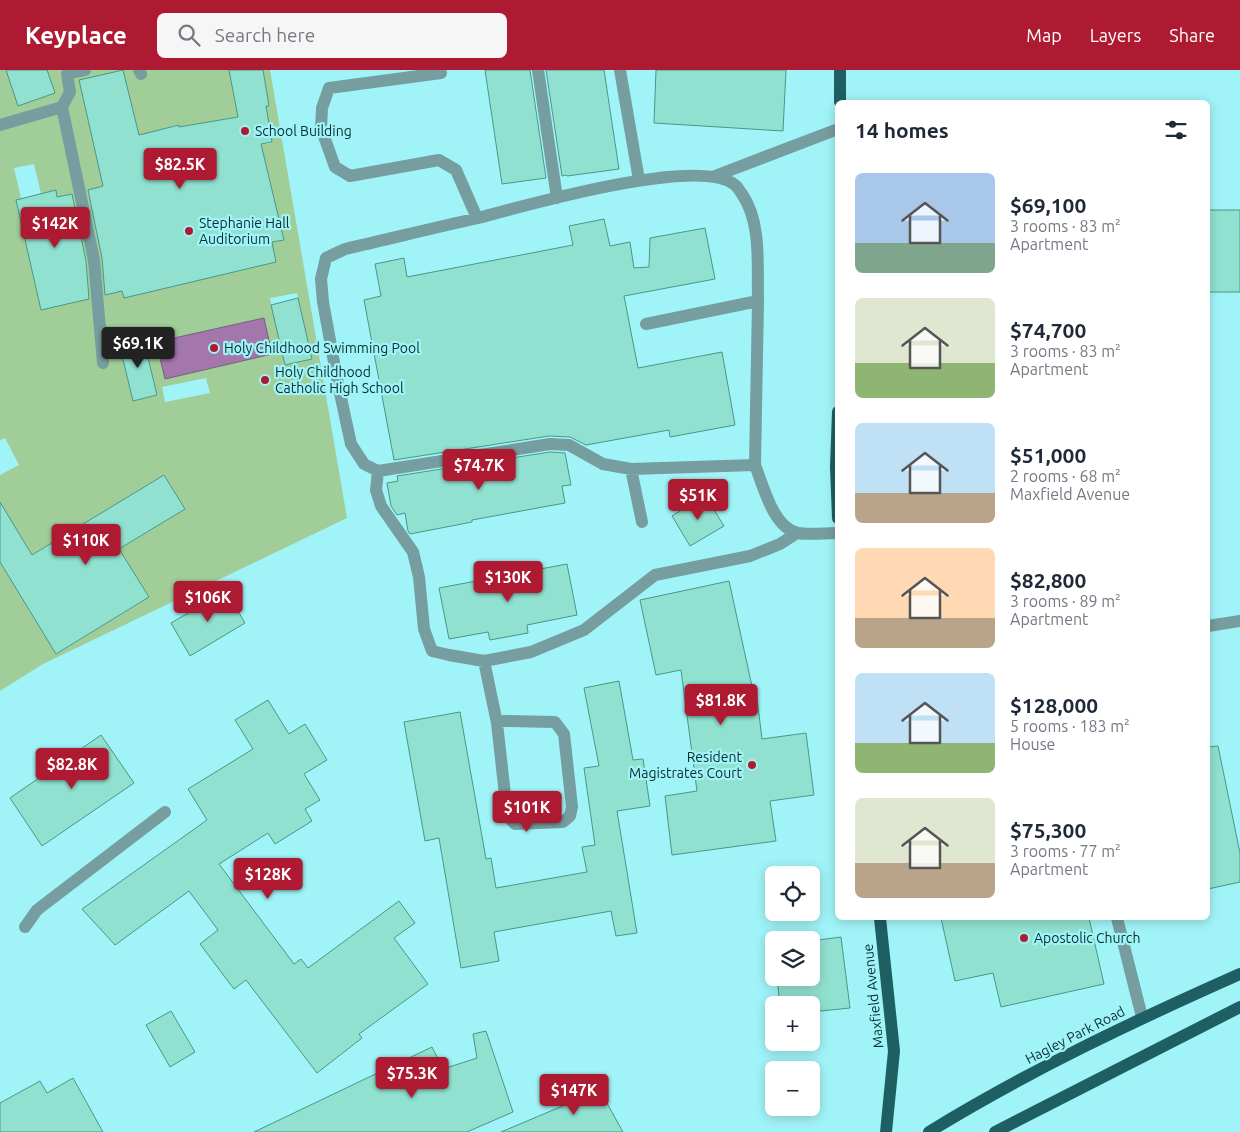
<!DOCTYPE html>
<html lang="en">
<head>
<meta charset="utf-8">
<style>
  :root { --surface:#fff; --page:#f6f6f7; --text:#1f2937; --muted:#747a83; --accent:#ae1a31 }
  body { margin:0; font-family:Ubuntu,sans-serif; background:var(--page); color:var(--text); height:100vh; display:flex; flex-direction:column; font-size:19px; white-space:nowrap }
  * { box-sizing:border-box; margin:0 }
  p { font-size:16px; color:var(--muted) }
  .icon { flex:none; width:28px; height:28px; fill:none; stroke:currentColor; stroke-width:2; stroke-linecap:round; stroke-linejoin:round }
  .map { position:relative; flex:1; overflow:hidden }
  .details { position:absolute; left:835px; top:30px; width:375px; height:820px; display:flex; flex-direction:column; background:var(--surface); border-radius:8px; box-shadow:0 2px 12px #0003 }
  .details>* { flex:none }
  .buttons { position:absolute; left:765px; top:796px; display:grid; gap:10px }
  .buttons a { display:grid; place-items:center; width:55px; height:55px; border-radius:8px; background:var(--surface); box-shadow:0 2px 12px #0003; font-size:25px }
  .price { position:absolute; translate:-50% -42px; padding:0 11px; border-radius:5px; background:var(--accent); color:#fff; font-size:16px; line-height:32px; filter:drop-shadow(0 1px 2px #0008) }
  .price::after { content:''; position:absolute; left:50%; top:30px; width:15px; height:11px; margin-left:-8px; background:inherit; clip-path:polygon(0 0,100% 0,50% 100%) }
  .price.active { background:#222; color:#fff }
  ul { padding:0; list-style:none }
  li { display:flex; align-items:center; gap:15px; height:125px; padding:0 20px }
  li span { display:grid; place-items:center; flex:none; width:140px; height:100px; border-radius:8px; color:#555 }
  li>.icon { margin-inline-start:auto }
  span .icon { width:60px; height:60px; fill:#fffc; stroke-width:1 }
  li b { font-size:21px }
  h2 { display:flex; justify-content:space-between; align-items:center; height:60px; padding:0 20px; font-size:21px }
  header { display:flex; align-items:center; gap:30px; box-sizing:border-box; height:70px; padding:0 25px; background:var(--accent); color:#fff }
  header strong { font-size:24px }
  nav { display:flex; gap:28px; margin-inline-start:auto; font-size:18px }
  .search { width:350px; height:45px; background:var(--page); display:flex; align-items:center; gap:12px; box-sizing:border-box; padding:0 18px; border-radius:8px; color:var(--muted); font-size:19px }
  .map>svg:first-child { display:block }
</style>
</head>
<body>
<header>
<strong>Keyplace</strong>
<div class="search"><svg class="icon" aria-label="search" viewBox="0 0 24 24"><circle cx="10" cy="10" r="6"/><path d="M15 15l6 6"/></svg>Search here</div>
<nav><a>Map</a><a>Layers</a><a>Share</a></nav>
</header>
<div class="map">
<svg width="1240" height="1062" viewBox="0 0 1240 1062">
  <rect width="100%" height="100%" fill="#a0f4f8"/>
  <path fill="#a1cd98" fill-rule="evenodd" d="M 0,0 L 122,0 L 79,11 L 102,109 L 147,98 L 123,0 L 270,0 L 347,448 L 43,594 L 0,621 L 0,492 L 57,584 L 149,527 L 134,503 L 51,521 L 185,439 L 164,405 L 32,485 L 0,455 L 0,405 L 19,395 L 5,368 L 0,370 ZM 267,42 L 272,73 L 224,80 L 219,50 ZM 179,55 L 187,87 L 160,60 ZM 34,94 L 41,124 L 56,121 L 81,231 L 41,240 L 16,130 L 21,128 L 14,98 ZM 297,223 L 311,289 L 285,295 L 270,228 ZM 143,267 L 157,325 L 133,331 L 120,273 ZM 206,308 L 210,323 L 165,332 L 162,317 Z"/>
  <path fill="#a376ac" stroke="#746086" d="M 264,248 L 272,284 L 165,309 L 156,272 Z"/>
  <path fill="#91e1d1" stroke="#489789" d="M 6,0 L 47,0 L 55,23 L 18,36 Z
    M 123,0 L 139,65 L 179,55 L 179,57 L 238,47 L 229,0 L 263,0 L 269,36 L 266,36 L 272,72 L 261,74 L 284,170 L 272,172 L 276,192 L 124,228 L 122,221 L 105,225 L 102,188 L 88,120 L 103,116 L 79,10 Z
    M 485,0 L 530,0 L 546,108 L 502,114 Z
    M 546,0 L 604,0 L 619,99 L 567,106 L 566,105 L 562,106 Z
    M 656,0 L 786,0 L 783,61 L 654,53 Z
    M 56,120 L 57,127 L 72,124 L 86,191 L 89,229 L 41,240 L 16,130 Z
    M 1208,140 L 1240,140 L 1240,222 L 1208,222 Z
    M 604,149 L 610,176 L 630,172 L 634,198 L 649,197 L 650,168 L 705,158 L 715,209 L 624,226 L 638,298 L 722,282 L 735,355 L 670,367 L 669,360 L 586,375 L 570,367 L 549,366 L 394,390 L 364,230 L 381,226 L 375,194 L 404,188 L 407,207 L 573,175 L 569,156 Z
    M 298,228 L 312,289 L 285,295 L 271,235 Z
    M 143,267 L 157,325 L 133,331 L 119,273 Z
    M 550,382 L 565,383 L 571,415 L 562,416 L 565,433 L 472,450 L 472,452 L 410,464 L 408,461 L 405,443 L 397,445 L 391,436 L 387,413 L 398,411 L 397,406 Z
    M 164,405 L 185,439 L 119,479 L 149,527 L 56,584 L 0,492 L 0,432 L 32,485 Z
    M 705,425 L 724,456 L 690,476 L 672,446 Z
    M 567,494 L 577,545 L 527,555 L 528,563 L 490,570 L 488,562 L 449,569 L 439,518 Z
    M 729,511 L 753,621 L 756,620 L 762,669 L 806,663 L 814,725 L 770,731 L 776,771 L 672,785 L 665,726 L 697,721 L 681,600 L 656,605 L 640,530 Z
    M 226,521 L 245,553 L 190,586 L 171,553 Z
    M 619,611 L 633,690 L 643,689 L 650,736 L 617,741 L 637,863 L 616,866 L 611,841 L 494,862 L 499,891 L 461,898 L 439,768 L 425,771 L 404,652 L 460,642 L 486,789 L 491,788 L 496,818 L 587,802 L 582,777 L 595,775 L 584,698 L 599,696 L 584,618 Z
    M 268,630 L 289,664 L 305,654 L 327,690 L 304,704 L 320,730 L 305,739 L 312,751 L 275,774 L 268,763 L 219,794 L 294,894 L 301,889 L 308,898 L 399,831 L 415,853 L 394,868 L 428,914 L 359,964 L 362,968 L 317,1003 L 246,910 L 234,919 L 200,874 L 218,860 L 189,821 L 115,875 L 82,839 L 207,750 L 188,719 L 253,679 L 235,650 Z
    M 101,665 L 134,713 L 42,776 L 10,728 Z
    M 1218,676 L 1240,783 L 1240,812 L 1208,819 L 1208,677 Z
    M 941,848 L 1089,848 L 1104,914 L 1001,937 L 993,903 L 955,911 Z
    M 841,867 L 850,938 L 811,942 L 811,935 L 780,935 L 777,908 L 811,908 L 811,871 Z
    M 171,941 L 195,982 L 170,997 L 146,955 Z
    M 486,961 L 513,1042 L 467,1062 L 254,1062 L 432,977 L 443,999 L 477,988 L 473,964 Z
    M 73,1008 L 103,1062 L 0,1062 L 0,1033 L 40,1011 L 47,1023 Z
    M 585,1012 L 595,1030 L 603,1026 L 623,1062 L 501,1062 L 565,1035 L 560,1026 Z"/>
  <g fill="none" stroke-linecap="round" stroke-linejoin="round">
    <path stroke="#769d9f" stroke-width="12" d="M 139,0 L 141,4
      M 538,0 L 557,128
      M 620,0 L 639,110
      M 441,3 L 329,18 L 322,38 L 321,58 L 335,97 L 350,106 L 439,90 L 456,100 L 477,148
      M 62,37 L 70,22 L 67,4 L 85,0
      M 0,55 L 62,37 L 94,190 L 103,293
      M 715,106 L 838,59
      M 646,254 L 758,231 C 757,196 762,153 742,124 C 740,122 738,117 735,115 C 700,85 524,136 478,148 C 433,158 389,169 345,179 L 326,188 L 321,209 L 323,232 L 338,314 L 351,374 L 364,394 L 378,401 L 550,374 L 569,375 L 603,394 L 631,399 L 755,395 C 763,415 773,458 798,463 C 810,465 825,463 838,463
      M 755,395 L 758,231
      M 631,399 L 642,452
      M 378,401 L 376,420 L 381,436 L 413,482 L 419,507 L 424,559 L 432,581 L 449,585 L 484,591 L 531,582 L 584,560 L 655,505 L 750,486 L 780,474 L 797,463
      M 1208,556 L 1240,551
      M 484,591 L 497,653 L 507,743 L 510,749 L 515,754 L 563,752 L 570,746 L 572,737 L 564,664 L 555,652 L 504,651 L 497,653
      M 1117,848 L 1142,947
      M 25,857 L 37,840 L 165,742"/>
    <path stroke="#1e5f63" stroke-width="12" d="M 840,0 L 840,32
      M 838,342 L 836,397 L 838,448
      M 880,848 L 894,981 L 886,1062
      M 929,1062 C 1028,1001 1134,951 1240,904
      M 995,1062 L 1240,937"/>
  </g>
  <g fill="#ae1a31" stroke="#a0f4f8" stroke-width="2">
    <circle cx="245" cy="61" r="5"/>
    <circle cx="189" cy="161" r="5"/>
    <circle cx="214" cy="278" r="5"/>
    <circle cx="265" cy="310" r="5"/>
    <circle cx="752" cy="695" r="5"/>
    <circle cx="1024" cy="868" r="5"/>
  </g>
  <g text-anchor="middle" stroke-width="4.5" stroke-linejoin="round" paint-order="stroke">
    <g font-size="14" fill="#072d2f" stroke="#a0f4f8" text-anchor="start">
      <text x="255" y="66">School Building</text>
      <text x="199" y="158">Stephanie Hall<tspan x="199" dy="16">Auditorium</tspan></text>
      <text x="224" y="283">Holy Childhood Swimming Pool</text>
      <text x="275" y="307">Holy Childhood<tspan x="275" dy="16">Catholic High School</tspan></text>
      <text x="742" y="692" text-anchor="end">Resident<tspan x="742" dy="16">Magistrates Court</tspan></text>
      <text x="1034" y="873">Apostolic Church</text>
    </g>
    <g font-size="14" fill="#072d2f" stroke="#a0f4f8">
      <text transform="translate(873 926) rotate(-96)" y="5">Maxfield Avenue</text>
      <text transform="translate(1075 965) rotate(-27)" y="5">Hagley Park Road</text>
    </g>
  </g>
</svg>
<div class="buttons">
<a><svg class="icon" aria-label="locate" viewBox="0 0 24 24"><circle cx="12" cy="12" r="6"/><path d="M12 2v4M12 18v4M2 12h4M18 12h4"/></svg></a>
<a><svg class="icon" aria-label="layers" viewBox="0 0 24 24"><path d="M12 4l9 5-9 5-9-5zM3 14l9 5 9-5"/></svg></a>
<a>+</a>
<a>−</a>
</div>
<b class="price" style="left:180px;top:120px">$82.5K</b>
<b class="price" style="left:55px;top:179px">$142K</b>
<b class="price active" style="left:138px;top:299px">$69.1K</b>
<b class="price" style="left:479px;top:421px">$74.7K</b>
<b class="price" style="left:698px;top:451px">$51K</b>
<b class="price" style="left:86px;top:496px">$110K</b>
<b class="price" style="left:508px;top:533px">$130K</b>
<b class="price" style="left:208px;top:553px">$106K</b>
<b class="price" style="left:721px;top:656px">$81.8K</b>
<b class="price" style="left:72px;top:720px">$82.8K</b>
<b class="price" style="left:527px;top:763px">$101K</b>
<b class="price" style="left:268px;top:830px">$128K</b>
<b class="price" style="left:412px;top:1029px">$75.3K</b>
<b class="price" style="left:574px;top:1046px">$147K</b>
<section class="details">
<h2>14 homes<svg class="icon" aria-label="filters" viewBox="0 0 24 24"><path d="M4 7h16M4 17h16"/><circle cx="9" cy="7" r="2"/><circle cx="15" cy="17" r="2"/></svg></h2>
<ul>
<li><span style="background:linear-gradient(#a9c7e8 70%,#7fa58c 0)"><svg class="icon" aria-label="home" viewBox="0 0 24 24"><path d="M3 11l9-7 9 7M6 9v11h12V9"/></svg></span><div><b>$69,100</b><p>3 rooms · 83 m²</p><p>Apartment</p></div></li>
<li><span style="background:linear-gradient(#dfe7d0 65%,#8fb573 0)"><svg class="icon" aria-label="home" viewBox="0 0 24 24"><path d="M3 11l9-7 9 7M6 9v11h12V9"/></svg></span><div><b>$74,700</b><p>3 rooms · 83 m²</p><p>Apartment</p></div></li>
<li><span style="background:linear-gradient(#bfe0f5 70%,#b9a48a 0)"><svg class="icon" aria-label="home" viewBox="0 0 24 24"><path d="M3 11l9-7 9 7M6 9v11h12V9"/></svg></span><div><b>$51,000</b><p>2 rooms · 68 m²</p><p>Maxfield Avenue</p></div></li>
<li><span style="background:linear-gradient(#ffd9b3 70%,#b9a48a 0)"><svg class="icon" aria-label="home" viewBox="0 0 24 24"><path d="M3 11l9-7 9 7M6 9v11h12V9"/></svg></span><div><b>$82,800</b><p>3 rooms · 89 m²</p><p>Apartment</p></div></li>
<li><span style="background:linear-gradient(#bfe0f5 70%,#8fb573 0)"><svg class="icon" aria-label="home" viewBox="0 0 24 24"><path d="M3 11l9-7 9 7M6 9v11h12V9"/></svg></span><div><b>$128,000</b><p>5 rooms · 183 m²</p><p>House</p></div></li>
<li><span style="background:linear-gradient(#dfe7d0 65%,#b9a48a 0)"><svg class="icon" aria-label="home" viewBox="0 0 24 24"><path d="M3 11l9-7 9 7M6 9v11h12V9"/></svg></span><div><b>$75,300</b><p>3 rooms · 77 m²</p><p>Apartment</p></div></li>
</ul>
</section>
</div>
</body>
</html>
